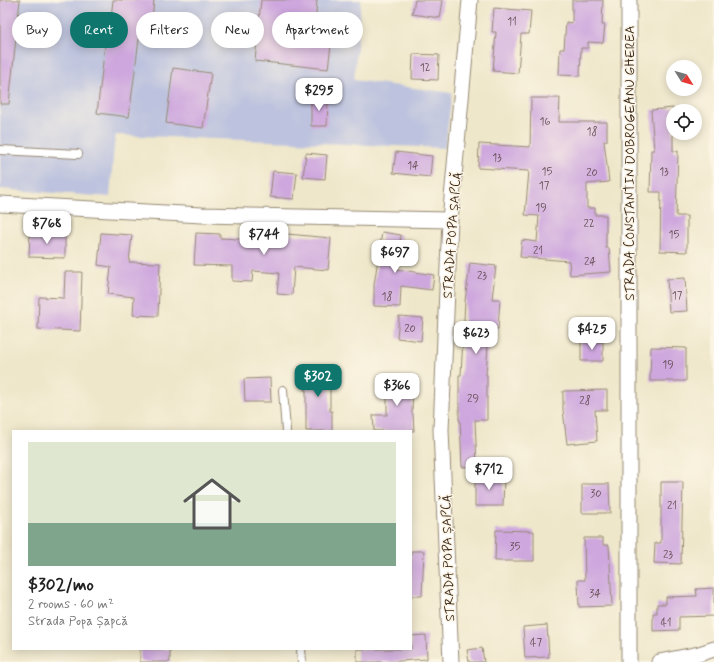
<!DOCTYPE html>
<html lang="en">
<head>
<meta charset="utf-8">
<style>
  :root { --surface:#fff; --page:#f6f6f6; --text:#222; --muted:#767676; --accent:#0f766e }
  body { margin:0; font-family:Mynerve,sans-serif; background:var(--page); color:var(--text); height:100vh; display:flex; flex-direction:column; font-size:15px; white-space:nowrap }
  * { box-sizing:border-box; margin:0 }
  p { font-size:13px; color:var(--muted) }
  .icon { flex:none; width:22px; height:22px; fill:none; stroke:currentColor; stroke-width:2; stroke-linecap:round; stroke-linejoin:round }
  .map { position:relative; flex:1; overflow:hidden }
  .drawer { position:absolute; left:12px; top:430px; width:400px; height:220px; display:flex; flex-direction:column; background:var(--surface); border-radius:0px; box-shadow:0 2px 10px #0003 }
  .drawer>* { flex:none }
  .guide { position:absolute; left:12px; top:12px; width:400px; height:36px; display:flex; gap:8px }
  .needle { width:26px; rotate:127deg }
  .tools { position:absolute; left:666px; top:60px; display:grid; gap:8px }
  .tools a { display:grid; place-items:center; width:36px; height:36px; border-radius:50%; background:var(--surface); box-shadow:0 2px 10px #0003; font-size:20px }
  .price { position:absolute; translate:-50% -34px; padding:0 9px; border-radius:8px; background:#fff; color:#222; font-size:13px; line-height:26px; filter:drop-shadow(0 1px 2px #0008) }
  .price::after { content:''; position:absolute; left:50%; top:24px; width:12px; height:9px; margin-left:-6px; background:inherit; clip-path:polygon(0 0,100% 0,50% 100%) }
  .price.current { background:var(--accent); color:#fff }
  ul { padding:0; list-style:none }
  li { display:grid; align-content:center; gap:8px; height:212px; padding:0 16px }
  li span { display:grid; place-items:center; height:124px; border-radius:0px; color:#555 }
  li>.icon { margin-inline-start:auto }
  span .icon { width:72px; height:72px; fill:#fffc; stroke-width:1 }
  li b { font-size:17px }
  .pill { padding:0 14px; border-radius:18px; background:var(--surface); box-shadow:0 2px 10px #0003; font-size:14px; line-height:36px }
  .pill.current { background:var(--accent); color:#fff }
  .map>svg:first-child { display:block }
</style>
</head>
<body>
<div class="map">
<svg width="714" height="662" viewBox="0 0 714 662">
  <rect width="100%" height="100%" fill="#fcf5e5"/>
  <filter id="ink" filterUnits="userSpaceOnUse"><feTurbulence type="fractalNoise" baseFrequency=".025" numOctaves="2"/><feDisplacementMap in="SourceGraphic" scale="8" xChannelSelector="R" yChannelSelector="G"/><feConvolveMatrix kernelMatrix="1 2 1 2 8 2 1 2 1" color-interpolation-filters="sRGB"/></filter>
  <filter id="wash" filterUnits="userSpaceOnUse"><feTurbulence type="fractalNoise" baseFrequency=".012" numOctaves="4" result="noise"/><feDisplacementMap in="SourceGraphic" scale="16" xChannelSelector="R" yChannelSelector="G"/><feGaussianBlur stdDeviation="0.9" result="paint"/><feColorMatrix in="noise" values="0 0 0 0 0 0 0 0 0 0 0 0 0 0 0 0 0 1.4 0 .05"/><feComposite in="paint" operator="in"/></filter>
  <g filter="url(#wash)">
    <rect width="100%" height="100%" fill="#efe7ca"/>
    <path fill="#bdc3de" d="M 0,0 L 361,0 L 354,80 L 452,93 L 445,148 L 116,135 L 114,145 L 110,197 L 0,189 Z"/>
    <g id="blocks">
      <path fill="#cea7de" d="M 0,0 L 20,0 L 9,104 L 0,104 Z
        M 113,0 L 154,0 L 150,40 L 139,39 L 129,117 L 97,113 L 105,45 L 108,45 Z
        M 261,0 L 317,0 L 315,26 L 333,28 L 328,69 L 255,61 Z
        M 415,0 L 443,0 L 440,18 L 412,14 Z
        M 572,0 L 603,0 L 602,25 L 605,25 L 603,43 L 588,42 L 588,48 L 581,48 L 580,76 L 559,75 L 560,49 L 564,49 L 566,22 L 572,23 Z
        M 494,8 L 531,11 L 529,34 L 521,34 L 518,73 L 493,71 L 496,32 L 492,32 Z
        M 413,54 L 439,55 L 438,80 L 412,79 Z
        M 173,68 L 211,73 L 203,128 L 166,123 Z
        M 311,98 L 328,99 L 327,126 L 311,126 Z
        M 531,98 L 560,98 L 559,122 L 607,122 L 607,141 L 604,141 L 609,182 L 587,184 L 587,208 L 595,208 L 595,215 L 606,215 L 606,248 L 609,248 L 611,272 L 570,275 L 569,261 L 520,257 L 522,240 L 537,242 L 539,216 L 525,215 L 529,171 L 478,168 L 479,144 L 530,147 Z
        M 673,108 L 673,151 L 678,151 L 676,216 L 687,216 L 687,252 L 660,251 L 661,192 L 650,192 L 651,150 L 654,150 L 651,110 Z
        M 396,152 L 432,156 L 430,177 L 393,173 Z
        M 306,153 L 327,155 L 325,179 L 303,177 Z
        M 273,171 L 297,173 L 294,199 L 270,197 Z
        M 30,232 L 65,233 L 65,258 L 29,257 Z
        M 382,232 L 401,235 L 396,269 L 434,275 L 432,290 L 401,286 L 400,307 L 374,306 L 374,285 Z
        M 101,233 L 132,235 L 129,262 L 160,263 L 158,316 L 133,315 L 134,297 L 108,294 L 111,267 L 98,265 Z
        M 196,233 L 220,234 L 220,238 L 275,241 L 276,233 L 331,238 L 328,270 L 294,267 L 292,295 L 277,294 L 279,273 L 253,271 L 252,282 L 232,281 L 232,266 L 194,265 Z
        M 470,263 L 496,266 L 492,299 L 500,299 L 498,329 L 489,329 L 486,375 L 487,375 L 487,420 L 475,420 L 477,466 L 462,467 L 460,420 L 459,420 L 459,375 L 461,375 L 465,301 Z
        M 65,272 L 82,272 L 80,331 L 38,329 L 39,297 L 64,298 Z
        M 685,278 L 687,311 L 669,312 L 667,279 Z
        M 399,316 L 423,318 L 421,341 L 397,338 Z
        M 581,341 L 603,342 L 603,361 L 581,361 Z
        M 651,347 L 686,348 L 686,381 L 650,381 Z
        M 304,366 L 330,366 L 330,411 L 332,411 L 332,431 L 306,431 L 306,390 L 304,390 Z
        M 270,378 L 271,402 L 245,402 L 244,379 Z
        M 387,378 L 413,379 L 412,414 L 413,414 L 414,431 L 374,431 L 373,415 L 387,415 Z
        M 607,390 L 607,410 L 595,410 L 597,441 L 567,444 L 563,410 L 563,391 Z
        M 475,476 L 504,477 L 503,506 L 475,506 Z
        M 661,482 L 683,482 L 681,564 L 654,563 L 655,543 L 661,543 Z
        M 582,484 L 609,484 L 610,513 L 582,513 Z
        M 496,530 L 534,531 L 534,561 L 495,561 Z
        M 584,538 L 603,538 L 603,545 L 609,545 L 612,606 L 579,607 L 578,580 L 585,580 Z
        M 411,551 L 424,551 L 422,596 L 411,596 Z
        M 714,588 L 714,616 L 679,617 L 679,630 L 653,631 L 653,613 L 657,613 L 657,604 L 666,604 L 666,597 L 697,596 L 696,589 Z
        M 547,625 L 549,657 L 525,658 L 523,627 Z
        M 426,635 L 427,659 L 387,662 L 357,662 L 357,649 L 411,649 L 411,636 Z
        M 482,648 L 484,662 L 469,662 L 467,650 Z
        M 140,649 L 170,649 L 170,662 L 140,662 Z"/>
    </g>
  </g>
  <g filter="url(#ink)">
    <use href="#blocks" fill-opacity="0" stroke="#958874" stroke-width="1"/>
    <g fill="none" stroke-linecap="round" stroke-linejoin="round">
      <defs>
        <path id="lane" d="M 0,150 L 78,154
          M 283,390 L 286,431
          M 301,649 L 302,662"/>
        <path id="street" d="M 629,0 L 629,662
          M 0,204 L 202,215 L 450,220
          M 451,662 L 441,430 L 450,220 L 470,0
          M 659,662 L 699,654 L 714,649"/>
      </defs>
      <use href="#lane" stroke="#958874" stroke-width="10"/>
      <use href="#street" stroke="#958874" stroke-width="17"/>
      <use href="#lane" stroke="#fff" stroke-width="8"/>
      <use href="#street" stroke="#fff" stroke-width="15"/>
    </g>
  </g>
  <g text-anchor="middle" stroke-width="3" stroke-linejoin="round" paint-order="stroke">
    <g font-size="11" fill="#60494e">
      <text x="512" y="25">11</text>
      <text x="425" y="71">12</text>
      <text x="545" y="125">16</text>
      <text x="592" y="135">18</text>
      <text x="497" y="161">13</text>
      <text x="413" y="169">14</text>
      <text x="547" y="175">15</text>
      <text x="664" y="175">13</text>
      <text x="592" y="176">20</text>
      <text x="544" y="189">17</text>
      <text x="541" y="211">19</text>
      <text x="589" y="227">22</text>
      <text x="674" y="238">15</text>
      <text x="538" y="254">21</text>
      <text x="590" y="265">24</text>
      <text x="482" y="279">23</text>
      <text x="677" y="299">17</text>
      <text x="387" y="300">18</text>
      <text x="410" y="332">20</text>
      <text x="668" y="368">19</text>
      <text x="473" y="402">29</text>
      <text x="585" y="404">28</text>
      <text x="596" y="497">30</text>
      <text x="672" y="509">21</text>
      <text x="515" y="550">35</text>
      <text x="668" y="558">23</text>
      <text x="595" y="597">34</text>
      <text x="666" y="626">41</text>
      <text x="536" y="646">47</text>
    </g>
    <g font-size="13" fill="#3b2a1e" stroke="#fcf5e5">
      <text transform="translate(629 163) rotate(-90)" y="5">STRADA CONSTANTIN DOBROGEANU GHEREA</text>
      <text transform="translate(451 235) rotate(-86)" y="5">STRADA POPA ȘAPCĂ</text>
      <text transform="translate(447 558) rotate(-92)" y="5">STRADA POPA ȘAPCĂ</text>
    </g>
  </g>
</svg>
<div class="tools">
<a><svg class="needle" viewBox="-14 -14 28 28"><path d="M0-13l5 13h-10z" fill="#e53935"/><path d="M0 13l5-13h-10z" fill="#767676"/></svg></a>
<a><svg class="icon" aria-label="locate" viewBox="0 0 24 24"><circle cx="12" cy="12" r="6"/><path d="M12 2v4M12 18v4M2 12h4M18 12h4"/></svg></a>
</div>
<b class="price" style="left:319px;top:112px">$295</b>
<b class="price" style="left:47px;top:245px">$768</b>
<b class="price" style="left:264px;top:256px">$744</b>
<b class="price" style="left:395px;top:274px">$697</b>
<b class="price" style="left:592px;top:351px">$425</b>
<b class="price" style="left:476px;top:355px">$623</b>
<b class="price current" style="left:318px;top:398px">$302</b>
<b class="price" style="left:397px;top:407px">$366</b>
<b class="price" style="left:489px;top:491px">$712</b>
<div class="guide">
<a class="pill">Buy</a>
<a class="pill current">Rent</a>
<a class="pill">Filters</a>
<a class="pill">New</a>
<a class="pill">Apartment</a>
</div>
<section class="drawer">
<ul>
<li><span style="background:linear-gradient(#dfe7d0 65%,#7fa58c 0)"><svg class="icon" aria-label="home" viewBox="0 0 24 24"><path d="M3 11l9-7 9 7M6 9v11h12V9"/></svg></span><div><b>$302/mo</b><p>2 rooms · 60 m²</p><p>Strada Popa Șapcă</p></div></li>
</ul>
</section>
</div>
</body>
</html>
